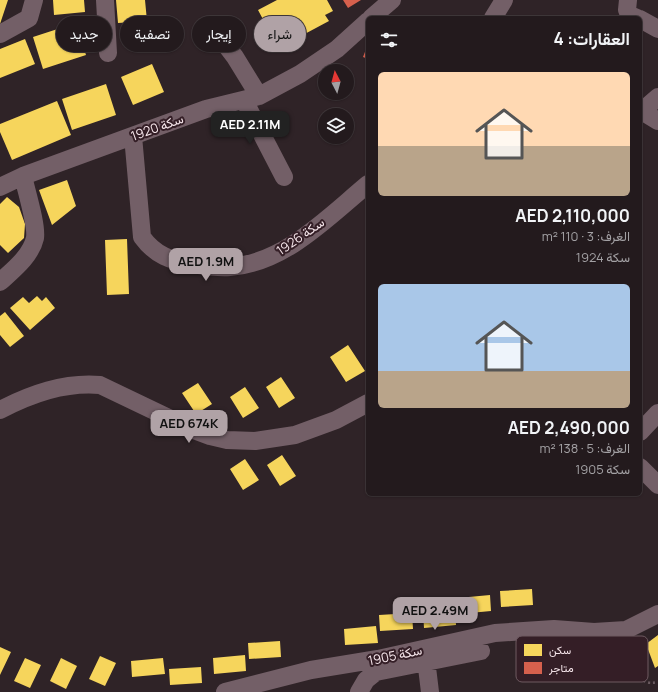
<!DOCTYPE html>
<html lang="ar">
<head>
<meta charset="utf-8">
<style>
  :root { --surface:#231a1d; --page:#2b2326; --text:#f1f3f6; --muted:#a3a1a4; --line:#40383b; --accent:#b0a2a6 }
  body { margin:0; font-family:Manrope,Vazirmatn,sans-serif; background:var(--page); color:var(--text); direction:rtl; height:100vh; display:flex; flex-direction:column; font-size:15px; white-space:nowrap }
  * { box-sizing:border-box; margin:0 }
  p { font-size:13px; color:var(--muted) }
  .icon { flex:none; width:22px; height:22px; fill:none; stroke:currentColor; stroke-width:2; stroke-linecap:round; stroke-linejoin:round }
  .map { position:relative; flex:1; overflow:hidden; direction:ltr }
  .side { position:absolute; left:366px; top:16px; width:276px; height:480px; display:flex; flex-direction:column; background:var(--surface); border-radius:6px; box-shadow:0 1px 3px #0004,0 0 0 1px var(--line); direction:rtl }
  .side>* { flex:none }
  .top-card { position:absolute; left:12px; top:16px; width:294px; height:36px; direction:rtl; display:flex; gap:8px }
  .needle { width:26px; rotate:354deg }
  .tools { position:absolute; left:318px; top:64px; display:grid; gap:8px }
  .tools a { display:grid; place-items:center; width:36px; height:36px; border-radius:50%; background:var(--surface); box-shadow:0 1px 3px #0004,0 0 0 1px var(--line); font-size:20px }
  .price { position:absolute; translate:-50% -34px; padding:0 9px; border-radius:8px; background:var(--accent); color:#111; font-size:13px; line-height:26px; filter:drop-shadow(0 1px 2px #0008) }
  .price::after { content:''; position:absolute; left:50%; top:24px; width:12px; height:9px; margin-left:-6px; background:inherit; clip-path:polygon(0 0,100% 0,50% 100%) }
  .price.active { background:#222; color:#fff }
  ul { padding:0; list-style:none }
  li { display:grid; align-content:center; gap:8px; height:212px; padding:0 12px }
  li span { display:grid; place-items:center; height:124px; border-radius:6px; color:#555 }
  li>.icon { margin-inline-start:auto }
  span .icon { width:72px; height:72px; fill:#fffc; stroke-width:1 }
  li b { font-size:17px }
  h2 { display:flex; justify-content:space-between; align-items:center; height:48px; padding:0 12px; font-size:17px }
  .pill { padding:0 14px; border-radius:18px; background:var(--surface); box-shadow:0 1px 3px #0004,0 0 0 1px var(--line); font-size:14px; line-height:36px }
  .pill.active { background:var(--accent); color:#111 }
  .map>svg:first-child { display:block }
</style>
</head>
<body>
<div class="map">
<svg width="658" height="692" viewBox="0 0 658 692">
  <rect width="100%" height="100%" fill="#2f2327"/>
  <path fill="#f6d55c" d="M 0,0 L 8,0 L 0,24 Z
    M 53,0 L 84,0 L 85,12 L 54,15 Z
    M 116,0 L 145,0 L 147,21 L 118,23 Z
    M 277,0 L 327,0 L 333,11 L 325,15 L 329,21 L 286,44 L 273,38 L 258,10 Z
    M 76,23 L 86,55 L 43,69 L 33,37 Z
    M 25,39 L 35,64 L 0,78 L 0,49 Z
    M 152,64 L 164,92 L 133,105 L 121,77 Z
    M 106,84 L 116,115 L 72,130 L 62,99 Z
    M 57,101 L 71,135 L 12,160 L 0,132 L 0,124 Z
    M 67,180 L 76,206 L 52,225 L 39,190 Z
    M 7,197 L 19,207 L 25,224 L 24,238 L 8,253 L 0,245 L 0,204 Z
    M 127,239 L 129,294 L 107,295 L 105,240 Z
    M 37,296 L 42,301 L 46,297 L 55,308 L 30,330 L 10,308 L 23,297 L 29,303 Z
    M 5,312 L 24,336 L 10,347 L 0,335 L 0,316 Z
    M 348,345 L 365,371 L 346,382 L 330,357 Z
    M 281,377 L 295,398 L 279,408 L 266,387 Z
    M 198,383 L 212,404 L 196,414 L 182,393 Z
    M 245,387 L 259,408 L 243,418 L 230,397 Z
    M 282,455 L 296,476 L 280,486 L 267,465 Z
    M 245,459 L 259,480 L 243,490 L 230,469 Z
    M 532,589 L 533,605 L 501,607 L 500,591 Z
    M 490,595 L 491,611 L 459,614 L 458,598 Z
    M 455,609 L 456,625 L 424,628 L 423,612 Z
    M 412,613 L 413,629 L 380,631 L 379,615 Z
    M 376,626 L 378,643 L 345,645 L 344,629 Z
    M 658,635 L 658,666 L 655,668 L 646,644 Z
    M 280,641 L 281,657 L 249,659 L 248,643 Z
    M 0,647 L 11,652 L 0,675 Z
    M 245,655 L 246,671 L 214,674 L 213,658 Z
    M 100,656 L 116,663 L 105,686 L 89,679 Z
    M 25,658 L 41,665 L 30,688 L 14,681 Z
    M 61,658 L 77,666 L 66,689 L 50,681 Z
    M 163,658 L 165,674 L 132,677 L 131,661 Z
    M 201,667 L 202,683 L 170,685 L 169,669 Z"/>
  <path fill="#d6604d" d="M 343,0 L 361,0 L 348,8 Z
    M 368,44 L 368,59 L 363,57 Z"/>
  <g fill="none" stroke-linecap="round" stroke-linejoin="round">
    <path stroke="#6a5b60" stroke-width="2.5" stroke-dasharray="2 3" stroke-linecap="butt" d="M 630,644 C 634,661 634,688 658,682"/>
    <path stroke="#735f67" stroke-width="18" d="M 105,0 L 108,53
      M 628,0 L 627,10 L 630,15 L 637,18
      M 371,18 L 392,0
      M 493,18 L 504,0
      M 640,19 L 658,29
      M 0,34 L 29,18 L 34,0
      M 219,36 L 235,57 L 259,96
      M 244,100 L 284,177
      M 640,110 L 658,121
      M 643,110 L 658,97
      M 133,136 L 142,237 C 155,255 171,261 193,264 C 205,266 217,268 230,267 C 285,263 328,217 368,184
      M 0,187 L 23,176 L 206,109 L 259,96 L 300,74 L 337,49 L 368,21
      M 0,282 C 13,270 31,256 35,238 C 37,225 26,190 23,176
      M 0,410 C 31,394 64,382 100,385 L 194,430 L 210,436 L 227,440 L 255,441 L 295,435 L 336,420 L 368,403
      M 640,432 L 658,413
      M 640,467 L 658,485
      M 425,651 L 430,692
      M 225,692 L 311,670 L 378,659 L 495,633 L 554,629 L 594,632 L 626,630 L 658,614
      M 359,692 L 366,680 L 376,672 L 481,651"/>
  </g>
  <g text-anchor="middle" stroke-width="4" stroke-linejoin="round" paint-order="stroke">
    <g font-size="13" fill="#f6e6eb" stroke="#341e26">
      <text transform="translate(157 127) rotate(-20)" y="5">سكة 1920</text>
      <text transform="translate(300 236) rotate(-35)" y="5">سكة 1926</text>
      <text transform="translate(395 655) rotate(-12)" y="5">سكة 1905</text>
    </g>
  </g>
  <rect x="516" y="636" width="132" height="46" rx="6" fill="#341e26" stroke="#6e5a61" stroke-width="1"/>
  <rect x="524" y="644" width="18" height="12" fill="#f6d55c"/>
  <rect x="524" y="662" width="18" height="12" fill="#d6604d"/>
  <g font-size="11" fill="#f6e6eb">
    <text x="549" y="654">سكن</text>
    <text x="549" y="672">متاجر</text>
  </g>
</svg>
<div class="tools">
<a><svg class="needle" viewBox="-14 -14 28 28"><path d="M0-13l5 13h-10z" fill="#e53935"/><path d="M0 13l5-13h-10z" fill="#a3a1a4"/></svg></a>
<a><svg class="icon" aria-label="layers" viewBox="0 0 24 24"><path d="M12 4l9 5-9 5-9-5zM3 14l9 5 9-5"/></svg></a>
</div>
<b class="price active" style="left:250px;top:145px">AED 2.11M</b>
<b class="price" style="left:206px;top:282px">AED 1.9M</b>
<b class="price" style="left:189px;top:444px">AED 674K</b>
<b class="price" style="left:435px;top:631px">AED 2.49M</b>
<div class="top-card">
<a class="pill active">شراء</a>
<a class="pill">إيجار</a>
<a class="pill">تصفية</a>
<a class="pill">جديد</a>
</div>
<section class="side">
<h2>العقارات: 4<svg class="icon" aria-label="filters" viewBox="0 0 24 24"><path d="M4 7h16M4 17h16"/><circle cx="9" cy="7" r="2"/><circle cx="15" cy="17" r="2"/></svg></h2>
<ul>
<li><span style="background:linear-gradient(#ffd9b3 60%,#b9a48a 0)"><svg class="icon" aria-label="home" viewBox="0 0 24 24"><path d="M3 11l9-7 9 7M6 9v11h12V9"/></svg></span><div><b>AED 2,110,000</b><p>الغرف: 3 · 110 m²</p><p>سكة 1924</p></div></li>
<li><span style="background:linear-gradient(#a9c7e8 70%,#b9a48a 0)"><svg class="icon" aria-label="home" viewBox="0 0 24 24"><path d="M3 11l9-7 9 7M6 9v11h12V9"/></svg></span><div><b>AED 2,490,000</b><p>الغرف: 5 · 138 m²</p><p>سكة 1905</p></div></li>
</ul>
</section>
</div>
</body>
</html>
